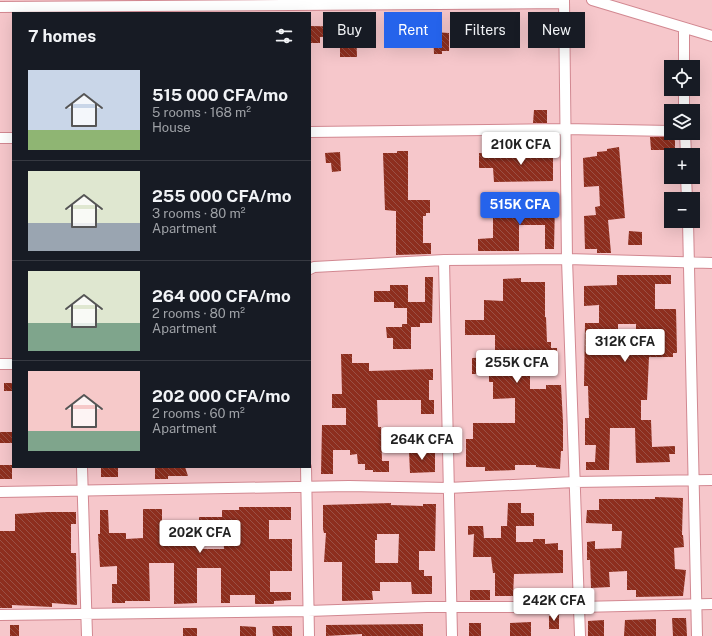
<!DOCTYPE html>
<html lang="en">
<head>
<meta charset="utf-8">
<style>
  :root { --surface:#171b24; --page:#20242c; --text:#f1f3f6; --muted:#9ea1a6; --line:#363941; --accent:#2563eb }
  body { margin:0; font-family:"Public Sans",sans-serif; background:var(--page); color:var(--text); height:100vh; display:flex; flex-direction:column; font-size:15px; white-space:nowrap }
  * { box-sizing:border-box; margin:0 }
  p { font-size:13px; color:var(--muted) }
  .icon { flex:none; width:22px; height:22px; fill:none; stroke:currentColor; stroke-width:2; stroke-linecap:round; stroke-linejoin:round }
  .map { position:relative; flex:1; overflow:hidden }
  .sheet { position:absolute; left:12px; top:12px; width:299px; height:456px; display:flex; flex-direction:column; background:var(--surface); border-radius:0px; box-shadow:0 4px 16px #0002 }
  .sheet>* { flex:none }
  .guide { position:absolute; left:323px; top:12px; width:329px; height:36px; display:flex; gap:8px }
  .buttons { position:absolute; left:664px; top:60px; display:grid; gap:8px }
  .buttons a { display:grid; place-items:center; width:36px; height:36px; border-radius:0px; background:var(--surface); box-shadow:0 4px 16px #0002; font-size:20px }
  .price { position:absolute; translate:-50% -34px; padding:0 9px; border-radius:4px; background:#fff; color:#222; font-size:13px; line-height:26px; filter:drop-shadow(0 1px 2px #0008) }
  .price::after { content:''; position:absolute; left:50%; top:24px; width:12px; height:9px; margin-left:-6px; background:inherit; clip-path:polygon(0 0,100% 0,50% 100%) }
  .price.active { background:var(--accent); color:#fff }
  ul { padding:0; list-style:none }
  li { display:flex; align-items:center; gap:12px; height:100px; padding:0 16px }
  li+li { border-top:1px solid var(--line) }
  li span { display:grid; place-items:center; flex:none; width:112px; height:80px; border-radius:0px; color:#555 }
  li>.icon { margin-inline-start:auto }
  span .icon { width:48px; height:48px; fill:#fffc; stroke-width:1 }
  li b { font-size:17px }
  h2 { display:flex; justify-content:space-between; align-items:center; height:48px; padding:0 16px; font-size:17px }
  .chip { padding:0 14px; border-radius:0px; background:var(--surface); box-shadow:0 4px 16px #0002; font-size:14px; line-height:36px }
  .chip.active { background:var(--accent); color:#fff }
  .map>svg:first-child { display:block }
</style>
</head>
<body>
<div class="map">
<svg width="712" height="636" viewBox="0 0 712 636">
  <defs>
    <pattern id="building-back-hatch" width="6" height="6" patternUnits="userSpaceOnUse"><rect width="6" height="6" fill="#8d2e1e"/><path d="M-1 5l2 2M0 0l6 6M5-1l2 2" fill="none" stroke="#9a5045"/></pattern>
  </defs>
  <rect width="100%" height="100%" fill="#f6c7cb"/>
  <path fill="url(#building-back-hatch)" fill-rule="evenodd" d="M 426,23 L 427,36 L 408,37 L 407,25 Z
    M 310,26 L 356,27 L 357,57 L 340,57 L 340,36 L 320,37 L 320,43 L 310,43 Z
    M 433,32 L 449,33 L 449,51 L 442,51 L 442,54 L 434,54 Z
    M 534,110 L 547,110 L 547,123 L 533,123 Z
    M 675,136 L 675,150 L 651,150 L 650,137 Z
    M 535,146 L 553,146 L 553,181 L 494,182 L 493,168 L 479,168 L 479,153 L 529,155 L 535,153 Z
    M 619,147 L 625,218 L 608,220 L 611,253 L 597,253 L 597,249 L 585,249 L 584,216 L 596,215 L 595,207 L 600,206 L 599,186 L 584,187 L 583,158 L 597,156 L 597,152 L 607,151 L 607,149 Z
    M 397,151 L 408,151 L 408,200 L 430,200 L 430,213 L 426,213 L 426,216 L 423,216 L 423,243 L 431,243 L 431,254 L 396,255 L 396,211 L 385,210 L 383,153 L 397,153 Z
    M 340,152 L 341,171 L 332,172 L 331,163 L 326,163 L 325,153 Z
    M 508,202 L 555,202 L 554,249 L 545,249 L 545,225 L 519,225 L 519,251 L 478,251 L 478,239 L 493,238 L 493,215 L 508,215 Z
    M 629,231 L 642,232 L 642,245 L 628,245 Z
    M 617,275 L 671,275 L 671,284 L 655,284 L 655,309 L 676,309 L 677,353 L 673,353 L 673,357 L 649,357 L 647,400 L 641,400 L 641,420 L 651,420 L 652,447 L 675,446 L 675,454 L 669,454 L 670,462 L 636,463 L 635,428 L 610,428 L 609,470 L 586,470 L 586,462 L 595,462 L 596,445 L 585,445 L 585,418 L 589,418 L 588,386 L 584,386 L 585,323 L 599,323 L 599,305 L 584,306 L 584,286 L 617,285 ZM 618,324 L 636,324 L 636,340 L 618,340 Z
    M 425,277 L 433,277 L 432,323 L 420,323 L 420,327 L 411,327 L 411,349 L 393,349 L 393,338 L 387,338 L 386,327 L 402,327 L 402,324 L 407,324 L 407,308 L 394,308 L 394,302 L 374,302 L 374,291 L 390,291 L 390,285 L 408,285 L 408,302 L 425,302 Z
    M 521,278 L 521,282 L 545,282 L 545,317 L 546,317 L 547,342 L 551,342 L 551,348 L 557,348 L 557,358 L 498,360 L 499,374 L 530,374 L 530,389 L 546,389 L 546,385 L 561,385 L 563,422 L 563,451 L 561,451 L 560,469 L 536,467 L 536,465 L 515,465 L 515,470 L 485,471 L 485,467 L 466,467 L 466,439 L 473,439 L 473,423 L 515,423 L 515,398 L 493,399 L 493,382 L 489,382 L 489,374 L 472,374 L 472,358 L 495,357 L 495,335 L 465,335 L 465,320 L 484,320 L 484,300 L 503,301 L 503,279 Z
    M 341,354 L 352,354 L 352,363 L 369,363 L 369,371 L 433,369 L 433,380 L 429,380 L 429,400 L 434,400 L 434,414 L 421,414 L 421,400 L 377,400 L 378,427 L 381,427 L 382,461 L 389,461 L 389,472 L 373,472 L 373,470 L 365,470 L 365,464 L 358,464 L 357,454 L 350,455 L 350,450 L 333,450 L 333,474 L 321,474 L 322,425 L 346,425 L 346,408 L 332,408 L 332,394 L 342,394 Z
    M 4,383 L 13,383 L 13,391 L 4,391 Z
    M 0,432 L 13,432 L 13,443 L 0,443 Z
    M 435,450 L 435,472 L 410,473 L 409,451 Z
    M 0,465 L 12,465 L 12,479 L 0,479 Z
    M 101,467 L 118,467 L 118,477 L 101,477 Z
    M 155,467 L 185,467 L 188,476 L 168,476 L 168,479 L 155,479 Z
    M 655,497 L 683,498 L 682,535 L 683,535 L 684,547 L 674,548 L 675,569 L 686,570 L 683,596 L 636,597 L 636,590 L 627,590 L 627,571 L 609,572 L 610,587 L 591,588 L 590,560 L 587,560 L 587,542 L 595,541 L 595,549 L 621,548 L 622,531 L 612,531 L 612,524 L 586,523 L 587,510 L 599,510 L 599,499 L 655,499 Z
    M 391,503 L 391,505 L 423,506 L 423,504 L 436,504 L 435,551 L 419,551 L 419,570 L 424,570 L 424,576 L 432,576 L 432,594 L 412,594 L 411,582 L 380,582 L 380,591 L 372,591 L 373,600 L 342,601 L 342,562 L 324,562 L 326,533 L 324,533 L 323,529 L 323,505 ZM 377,534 L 399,534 L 398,563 L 375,563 L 375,540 L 377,540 Z
    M 508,503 L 521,503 L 521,513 L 534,513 L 534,526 L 516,526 L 516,542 L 533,542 L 533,539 L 545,539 L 545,544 L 558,543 L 558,550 L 563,550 L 563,573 L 514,574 L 513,596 L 495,596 L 495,573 L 493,573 L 491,557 L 473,557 L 474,534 L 468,535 L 468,526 L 483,526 L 484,538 L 501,538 L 501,526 L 507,526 Z
    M 239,507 L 291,507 L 291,520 L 269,520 L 269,539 L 292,539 L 292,571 L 270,571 L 270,592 L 291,592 L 291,600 L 274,601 L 274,604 L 255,604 L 255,595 L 230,595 L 230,603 L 221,603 L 221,568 L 197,568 L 197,603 L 174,604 L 174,563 L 149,563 L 150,601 L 125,601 L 125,603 L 112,603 L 112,584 L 117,584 L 117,566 L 100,567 L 98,534 L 100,534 L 100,510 L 108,510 L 109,533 L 126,533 L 126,539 L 143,538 L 143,509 L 162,509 L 162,523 L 183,523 L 183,521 L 199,522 L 199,517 L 222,517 L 222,510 L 239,510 ZM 203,528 L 223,528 L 224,549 L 203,549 Z
    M 47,512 L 76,512 L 76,524 L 71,524 L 71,553 L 76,553 L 77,605 L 52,603 L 52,607 L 12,605 L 12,608 L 0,608 L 0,531 L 15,531 L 15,514 Z
    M 470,590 L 490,590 L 490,600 L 470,600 Z
    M 564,590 L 564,599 L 535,599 L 535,591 Z
    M 559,615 L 559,629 L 549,629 L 549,616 Z
    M 672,618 L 686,618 L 687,636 L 673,636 Z
    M 656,619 L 656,636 L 624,636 L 625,620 Z
    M 604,620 L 604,636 L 588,636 L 588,621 Z
    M 531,622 L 531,636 L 510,636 L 510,623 Z
    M 469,623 L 481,623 L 481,636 L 469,636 Z
    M 423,624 L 423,636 L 362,636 L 362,634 L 326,636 L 326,625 Z
    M 10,625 L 19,625 L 19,636 L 10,636 Z
    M 240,626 L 256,627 L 256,636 L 240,636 Z
    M 272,626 L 292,626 L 292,636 L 273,636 Z
    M 183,628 L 197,628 L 197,636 L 183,636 Z"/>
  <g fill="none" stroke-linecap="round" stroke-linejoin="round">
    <defs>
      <path id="street" d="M 564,0 L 567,259 L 580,636
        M 592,0 L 712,36
        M 0,7 L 563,3
        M 684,28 L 684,67
        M 684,89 L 684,111
        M 310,132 L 565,129 L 671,131
        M 685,133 L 686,155
        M 0,138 L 13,138
        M 686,177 L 687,199
        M 688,221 L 697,636
        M 444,260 L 452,636
        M 310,269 L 314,267 L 444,260 L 567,259 L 712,263
        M 0,364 L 13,364
        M 82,467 L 87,636
        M 306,467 L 309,636
        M 0,492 L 349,486 L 448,488 L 574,482 L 712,480
        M 0,615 L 308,611 L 427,607 L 579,607 L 712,604"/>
    </defs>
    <use href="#street" stroke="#d28891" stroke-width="12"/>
    <use href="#street" stroke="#fff" stroke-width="10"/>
  </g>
</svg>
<div class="buttons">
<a><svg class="icon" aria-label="locate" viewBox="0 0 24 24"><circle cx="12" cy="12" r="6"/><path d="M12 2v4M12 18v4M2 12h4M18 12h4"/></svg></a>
<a><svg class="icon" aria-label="layers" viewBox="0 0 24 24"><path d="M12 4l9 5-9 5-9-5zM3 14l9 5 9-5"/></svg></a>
<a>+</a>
<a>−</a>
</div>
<b class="price" style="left:521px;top:166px">210K CFA</b>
<b class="price active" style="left:520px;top:226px">515K CFA</b>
<b class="price" style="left:625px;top:363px">312K CFA</b>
<b class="price" style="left:517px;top:384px">255K CFA</b>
<b class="price" style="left:422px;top:461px">264K CFA</b>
<b class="price" style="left:200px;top:554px">202K CFA</b>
<b class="price" style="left:554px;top:622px">242K CFA</b>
<div class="guide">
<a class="chip">Buy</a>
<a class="chip active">Rent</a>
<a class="chip">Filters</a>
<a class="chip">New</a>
</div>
<section class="sheet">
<h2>7 homes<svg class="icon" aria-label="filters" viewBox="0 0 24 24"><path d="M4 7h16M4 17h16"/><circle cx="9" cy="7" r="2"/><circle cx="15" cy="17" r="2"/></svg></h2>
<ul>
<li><span style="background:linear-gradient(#c9d6e8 75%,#8fb573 0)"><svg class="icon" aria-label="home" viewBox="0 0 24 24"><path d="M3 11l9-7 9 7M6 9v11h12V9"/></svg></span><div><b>515 000 CFA/mo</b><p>5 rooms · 168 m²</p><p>House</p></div></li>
<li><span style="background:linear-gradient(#dfe7d0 65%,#9aa5b1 0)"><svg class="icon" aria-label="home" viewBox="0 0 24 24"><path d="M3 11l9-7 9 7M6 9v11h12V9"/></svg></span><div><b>255 000 CFA/mo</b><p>3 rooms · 80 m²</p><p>Apartment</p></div></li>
<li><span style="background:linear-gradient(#dfe7d0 65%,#7fa58c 0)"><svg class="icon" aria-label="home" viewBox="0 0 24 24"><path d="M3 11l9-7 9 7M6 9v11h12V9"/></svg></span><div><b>264 000 CFA/mo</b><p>2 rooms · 80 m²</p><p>Apartment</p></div></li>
<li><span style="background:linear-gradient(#f6c9c9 75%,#7fa58c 0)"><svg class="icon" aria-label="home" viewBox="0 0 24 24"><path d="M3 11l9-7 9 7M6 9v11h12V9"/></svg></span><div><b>202 000 CFA/mo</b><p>2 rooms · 60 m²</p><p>Apartment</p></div></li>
</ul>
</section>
</div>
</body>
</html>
